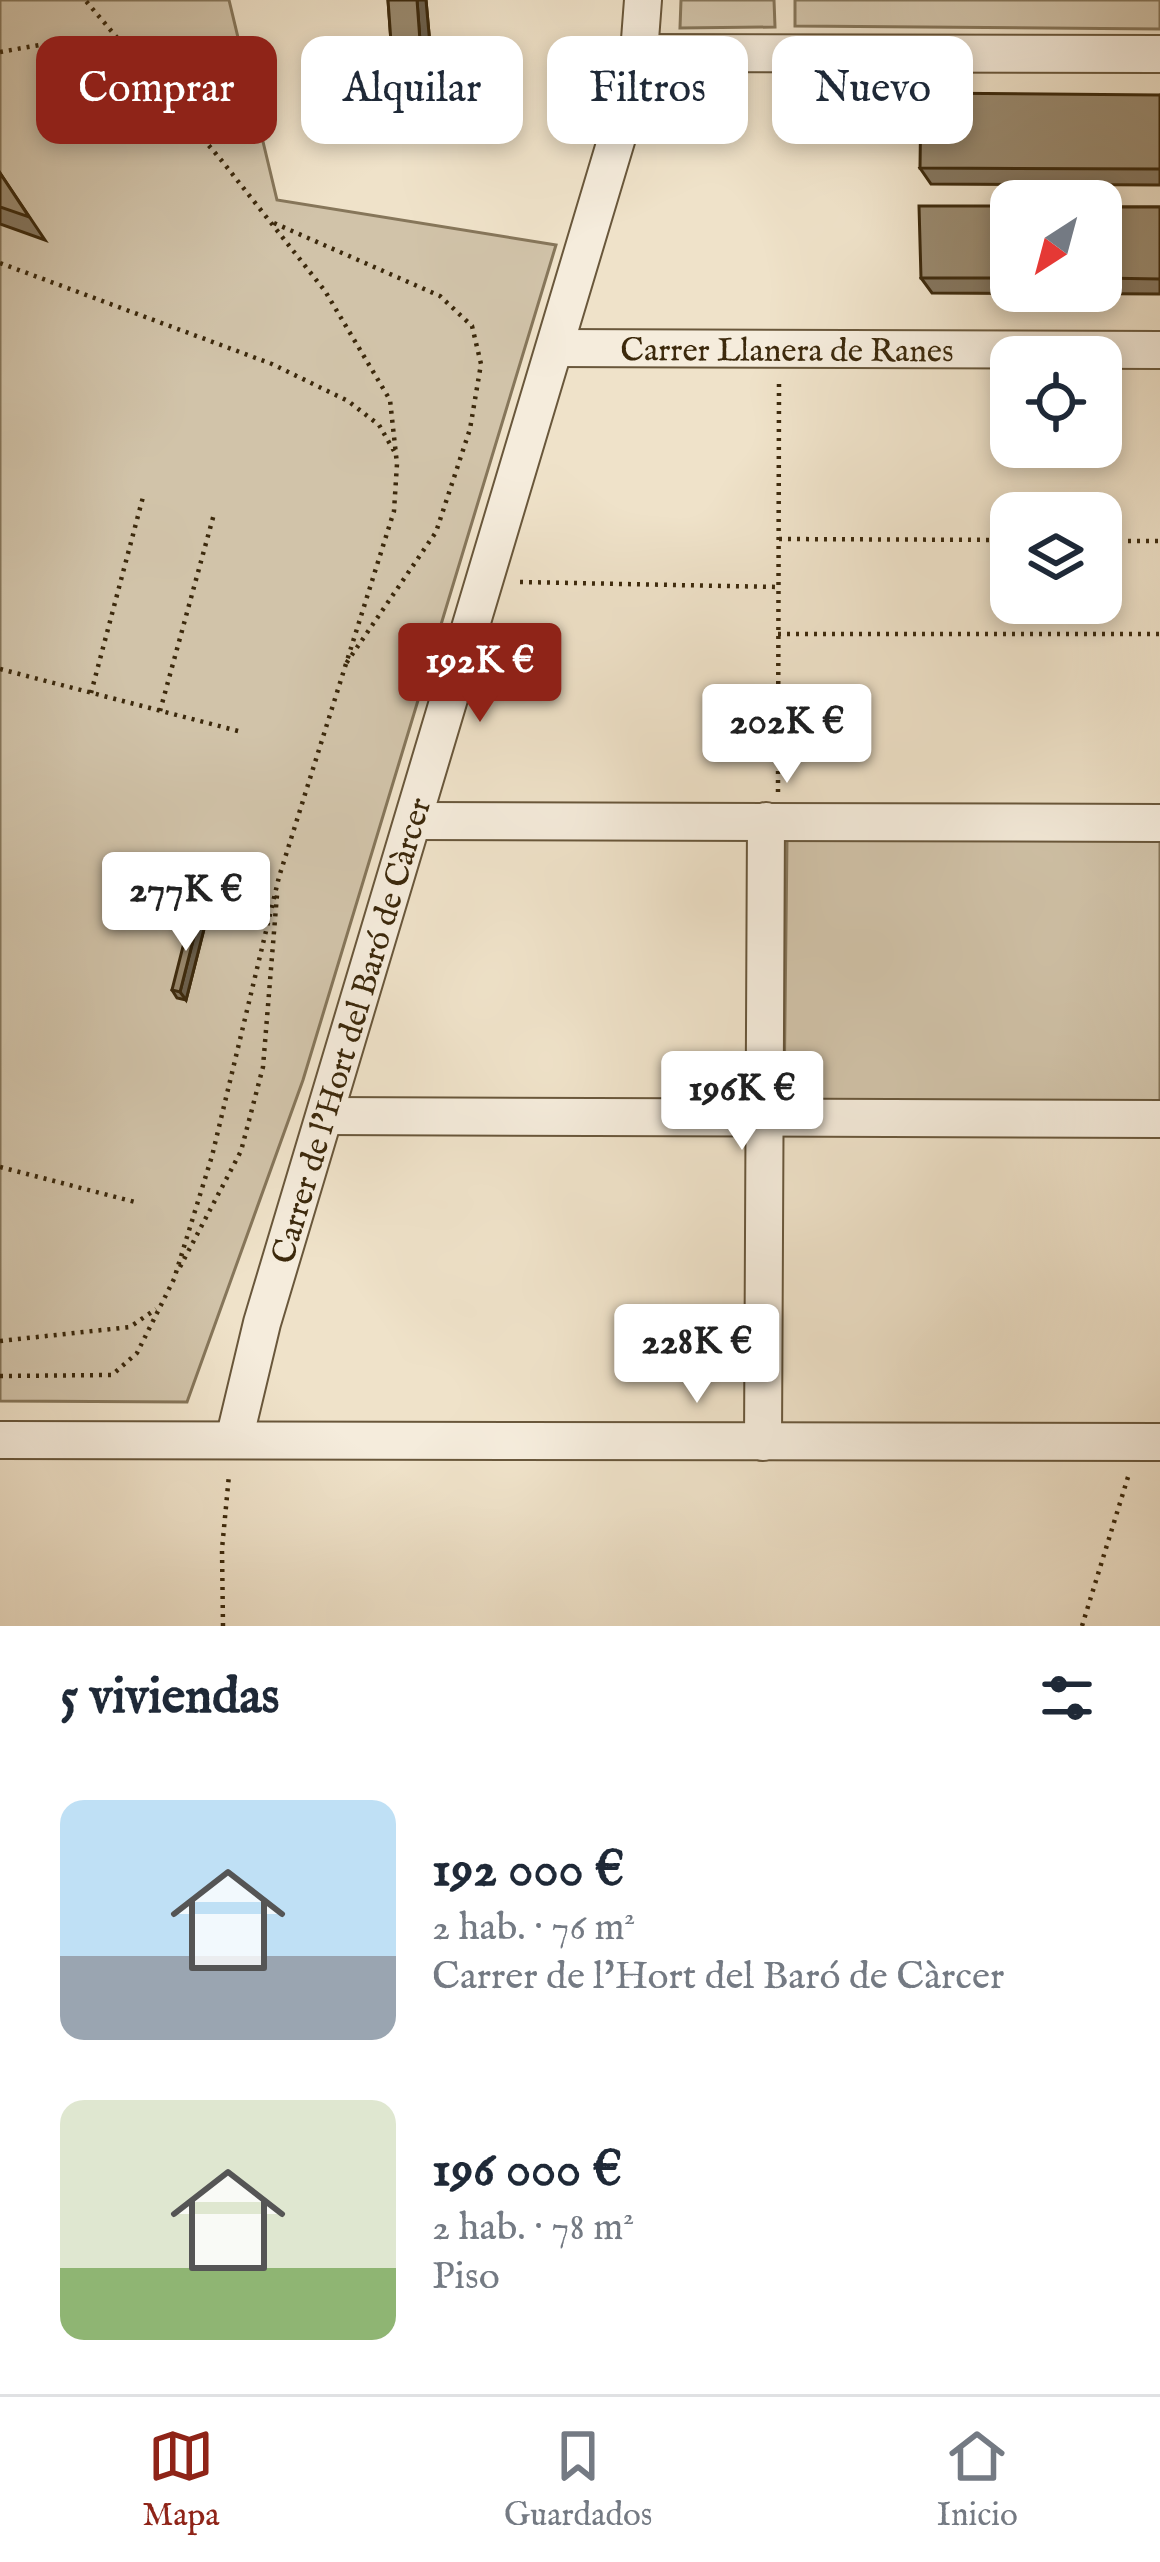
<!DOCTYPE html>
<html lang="es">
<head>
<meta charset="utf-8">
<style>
  :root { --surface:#fff; --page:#f6f6f7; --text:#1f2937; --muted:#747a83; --line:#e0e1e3; --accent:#8f2418 }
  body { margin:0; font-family:"IM FELL English",serif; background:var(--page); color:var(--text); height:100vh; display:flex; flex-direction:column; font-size:45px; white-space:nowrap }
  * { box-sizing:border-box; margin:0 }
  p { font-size:39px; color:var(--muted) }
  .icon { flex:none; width:66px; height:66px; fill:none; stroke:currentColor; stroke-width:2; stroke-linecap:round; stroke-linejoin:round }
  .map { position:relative; height:1626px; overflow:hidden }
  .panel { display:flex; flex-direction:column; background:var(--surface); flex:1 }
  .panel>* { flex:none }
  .hud { position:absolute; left:36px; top:36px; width:1089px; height:108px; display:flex; gap:24px }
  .needle { width:78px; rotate:216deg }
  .tools { position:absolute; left:990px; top:180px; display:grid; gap:24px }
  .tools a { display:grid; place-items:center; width:132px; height:132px; border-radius:24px; background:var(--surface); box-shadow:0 6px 18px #0003; font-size:60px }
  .price { position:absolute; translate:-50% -102px; padding:0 27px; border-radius:12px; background:#fff; color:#222; font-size:39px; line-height:78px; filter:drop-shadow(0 3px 6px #0008) }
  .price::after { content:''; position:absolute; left:50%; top:72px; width:36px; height:27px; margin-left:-18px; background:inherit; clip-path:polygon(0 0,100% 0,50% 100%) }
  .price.on { background:var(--accent); color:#fff }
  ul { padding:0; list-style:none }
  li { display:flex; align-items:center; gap:36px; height:300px; padding:0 60px }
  li span { display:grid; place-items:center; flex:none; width:336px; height:240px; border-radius:24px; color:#555 }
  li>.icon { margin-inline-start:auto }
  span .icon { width:144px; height:144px; fill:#fffc; stroke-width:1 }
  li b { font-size:51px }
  h2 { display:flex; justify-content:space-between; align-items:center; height:144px; padding:0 60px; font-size:51px }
  .tag { padding:0 42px; border-radius:24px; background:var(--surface); box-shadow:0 6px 18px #0003; font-size:42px; line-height:108px }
  .tag.on { background:var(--accent); color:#fff }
  .menu { display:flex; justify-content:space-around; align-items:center; height:168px; border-top:3px solid var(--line); background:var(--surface); font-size:33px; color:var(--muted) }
  .menu a { display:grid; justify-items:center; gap:6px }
  .menu .on { color:var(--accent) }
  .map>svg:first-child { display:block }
</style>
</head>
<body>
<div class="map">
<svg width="1160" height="1626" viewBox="0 0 1160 1626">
  <rect width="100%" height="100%" fill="#efe2c9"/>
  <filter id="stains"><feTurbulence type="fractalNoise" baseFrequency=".00167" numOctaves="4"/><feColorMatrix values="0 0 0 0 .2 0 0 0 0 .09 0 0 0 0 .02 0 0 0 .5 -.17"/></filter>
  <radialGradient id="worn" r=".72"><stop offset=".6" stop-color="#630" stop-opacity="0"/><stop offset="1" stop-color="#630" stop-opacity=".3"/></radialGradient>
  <path fill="#d1c3a9" stroke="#86765a" stroke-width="3" d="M 0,0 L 229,0 L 277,200 L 556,245 L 303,1080 L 187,1402 L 0,1401 Z
    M 681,0 L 774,0 L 775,27 L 680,28 Z
    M 795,0 L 1160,0 L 1160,29 L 795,26 Z
    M 787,839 L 1160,840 L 1160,1102 L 784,1101 Z"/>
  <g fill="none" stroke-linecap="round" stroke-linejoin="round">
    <defs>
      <g id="minor">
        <path d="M 639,53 L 1160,54"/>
        <path id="s1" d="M 556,348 L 1160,350"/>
        <path d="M 414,821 L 1160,823"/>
        <path d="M 325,1116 L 1160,1119"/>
        <path d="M 0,1440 L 1160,1442"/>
        <path id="s2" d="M 234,1440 L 262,1323 L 627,104 L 639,53 L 643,0"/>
        <path d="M 763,1442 L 766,821"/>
      </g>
    </defs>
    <use href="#minor" stroke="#69573b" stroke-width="40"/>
    <path stroke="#3c290c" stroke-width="4.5" stroke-dasharray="3 6" stroke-linecap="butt" d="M 0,52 L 45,44 L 125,49
      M 274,223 L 440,296 L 472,326 L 481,364 L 470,429 L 436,532 L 345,665
      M 0,263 L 272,364 L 348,401 L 379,425 L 394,451
      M 779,539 L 1011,540
      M 1101,541 L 1160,541
      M 520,582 L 779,587
      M 778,634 L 1160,634
      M 0,669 L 242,732
      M 91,693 L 143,497
      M 160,711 L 214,514
      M 778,792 L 779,383
      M 0,1167 L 139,1203
      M 180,1267 L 241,1151 L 263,1067 L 277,895
      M 0,1341 L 130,1327 L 156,1309
      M 0,1376 L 112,1375 L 137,1353 L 174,1279 L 212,1156 L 279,877 L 394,511 L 397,464 L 390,400 L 325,291 L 222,161 L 85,0
      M 223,1626 L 222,1549 L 229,1475
      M 1082,1626 L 1128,1477"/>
    <use href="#minor" stroke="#f5ecdc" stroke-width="36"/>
  </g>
  <path fill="#84765f" stroke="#3c290c" stroke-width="3" d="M 388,0 L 426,0 L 431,56 L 402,57 L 391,42 Z
    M 1160,95 L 1160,185 L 931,184 L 920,168 Z
    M 0,173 L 45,240 L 0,224 Z
    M 1011,206 L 1011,291 L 1101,291 L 1101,207 L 1160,207 L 1160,294 L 932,293 L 921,278 Z
    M 205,925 L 186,1000 L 177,998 L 172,990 Z"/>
  <path fill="#6b604d" stroke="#3c290c" stroke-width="3" d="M 417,0 L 426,0 L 431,56 L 420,41 Z
    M 199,917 L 205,925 L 186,1000 L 180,992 Z"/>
  <path fill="#99896e" stroke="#3c290c" stroke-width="3" d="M 388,0 L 417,0 L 420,41 L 391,42 Z
    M 921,93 L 1160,95 L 1160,169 L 920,168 Z
    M 0,173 L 29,217 L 0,207 Z
    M 919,206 L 1011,206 L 1011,278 L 921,278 Z
    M 1101,207 L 1160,207 L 1160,279 L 1101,278 Z
    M 191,915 L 199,917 L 180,992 L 172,990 Z"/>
  <g text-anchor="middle" stroke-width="9" stroke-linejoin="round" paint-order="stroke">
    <g font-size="33" fill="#3c290c" stroke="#f5ecdc">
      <text dy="12" stroke="none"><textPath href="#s1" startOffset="231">Carrer Llanera de Ranes</textPath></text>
      <text dy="12" stroke="none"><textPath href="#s2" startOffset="426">Carrer de l'Hort del Baró de Càrcer</textPath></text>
    </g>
  </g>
  <rect width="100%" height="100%" filter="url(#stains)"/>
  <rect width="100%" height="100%" fill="url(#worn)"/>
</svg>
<div class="tools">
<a><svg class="needle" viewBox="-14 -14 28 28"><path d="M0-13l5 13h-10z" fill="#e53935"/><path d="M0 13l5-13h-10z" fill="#747a83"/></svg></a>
<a><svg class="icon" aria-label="locate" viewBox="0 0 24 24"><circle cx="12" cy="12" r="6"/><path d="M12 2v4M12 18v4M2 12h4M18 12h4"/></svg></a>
<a><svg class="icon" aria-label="layers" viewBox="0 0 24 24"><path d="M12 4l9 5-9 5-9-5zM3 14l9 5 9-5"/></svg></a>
</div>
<b class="price on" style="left:480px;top:725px">192K €</b>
<b class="price" style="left:787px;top:786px">202K €</b>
<b class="price" style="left:186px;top:954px">277K €</b>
<b class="price" style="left:742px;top:1153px">196K €</b>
<b class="price" style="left:697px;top:1406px">228K €</b>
<div class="hud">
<a class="tag on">Comprar</a>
<a class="tag">Alquilar</a>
<a class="tag">Filtros</a>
<a class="tag">Nuevo</a>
</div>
</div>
<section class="panel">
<h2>5 viviendas<svg class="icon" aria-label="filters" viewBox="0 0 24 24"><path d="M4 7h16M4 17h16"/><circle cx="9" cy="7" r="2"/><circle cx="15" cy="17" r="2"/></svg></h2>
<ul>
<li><span style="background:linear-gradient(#bfe0f5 65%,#9aa5b1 0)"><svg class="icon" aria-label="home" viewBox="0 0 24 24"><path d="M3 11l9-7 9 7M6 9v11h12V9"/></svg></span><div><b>192 000 €</b><p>2 hab. · 76 m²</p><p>Carrer de l'Hort del Baró de Càrcer</p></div></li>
<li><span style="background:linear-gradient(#dfe7d0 70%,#8fb573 0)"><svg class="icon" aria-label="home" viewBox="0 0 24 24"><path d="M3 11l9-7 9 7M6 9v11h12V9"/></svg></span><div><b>196 000 €</b><p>2 hab. · 78 m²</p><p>Piso</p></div></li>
</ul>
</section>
<nav class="menu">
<a class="on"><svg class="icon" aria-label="map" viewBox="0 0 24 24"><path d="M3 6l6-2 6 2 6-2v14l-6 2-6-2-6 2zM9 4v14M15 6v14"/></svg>Mapa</a>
<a><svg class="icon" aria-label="saved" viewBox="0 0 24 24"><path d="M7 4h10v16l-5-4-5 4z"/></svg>Guardados</a>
<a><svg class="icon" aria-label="home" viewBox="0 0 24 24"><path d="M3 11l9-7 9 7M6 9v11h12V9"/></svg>Inicio</a>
</nav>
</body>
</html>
